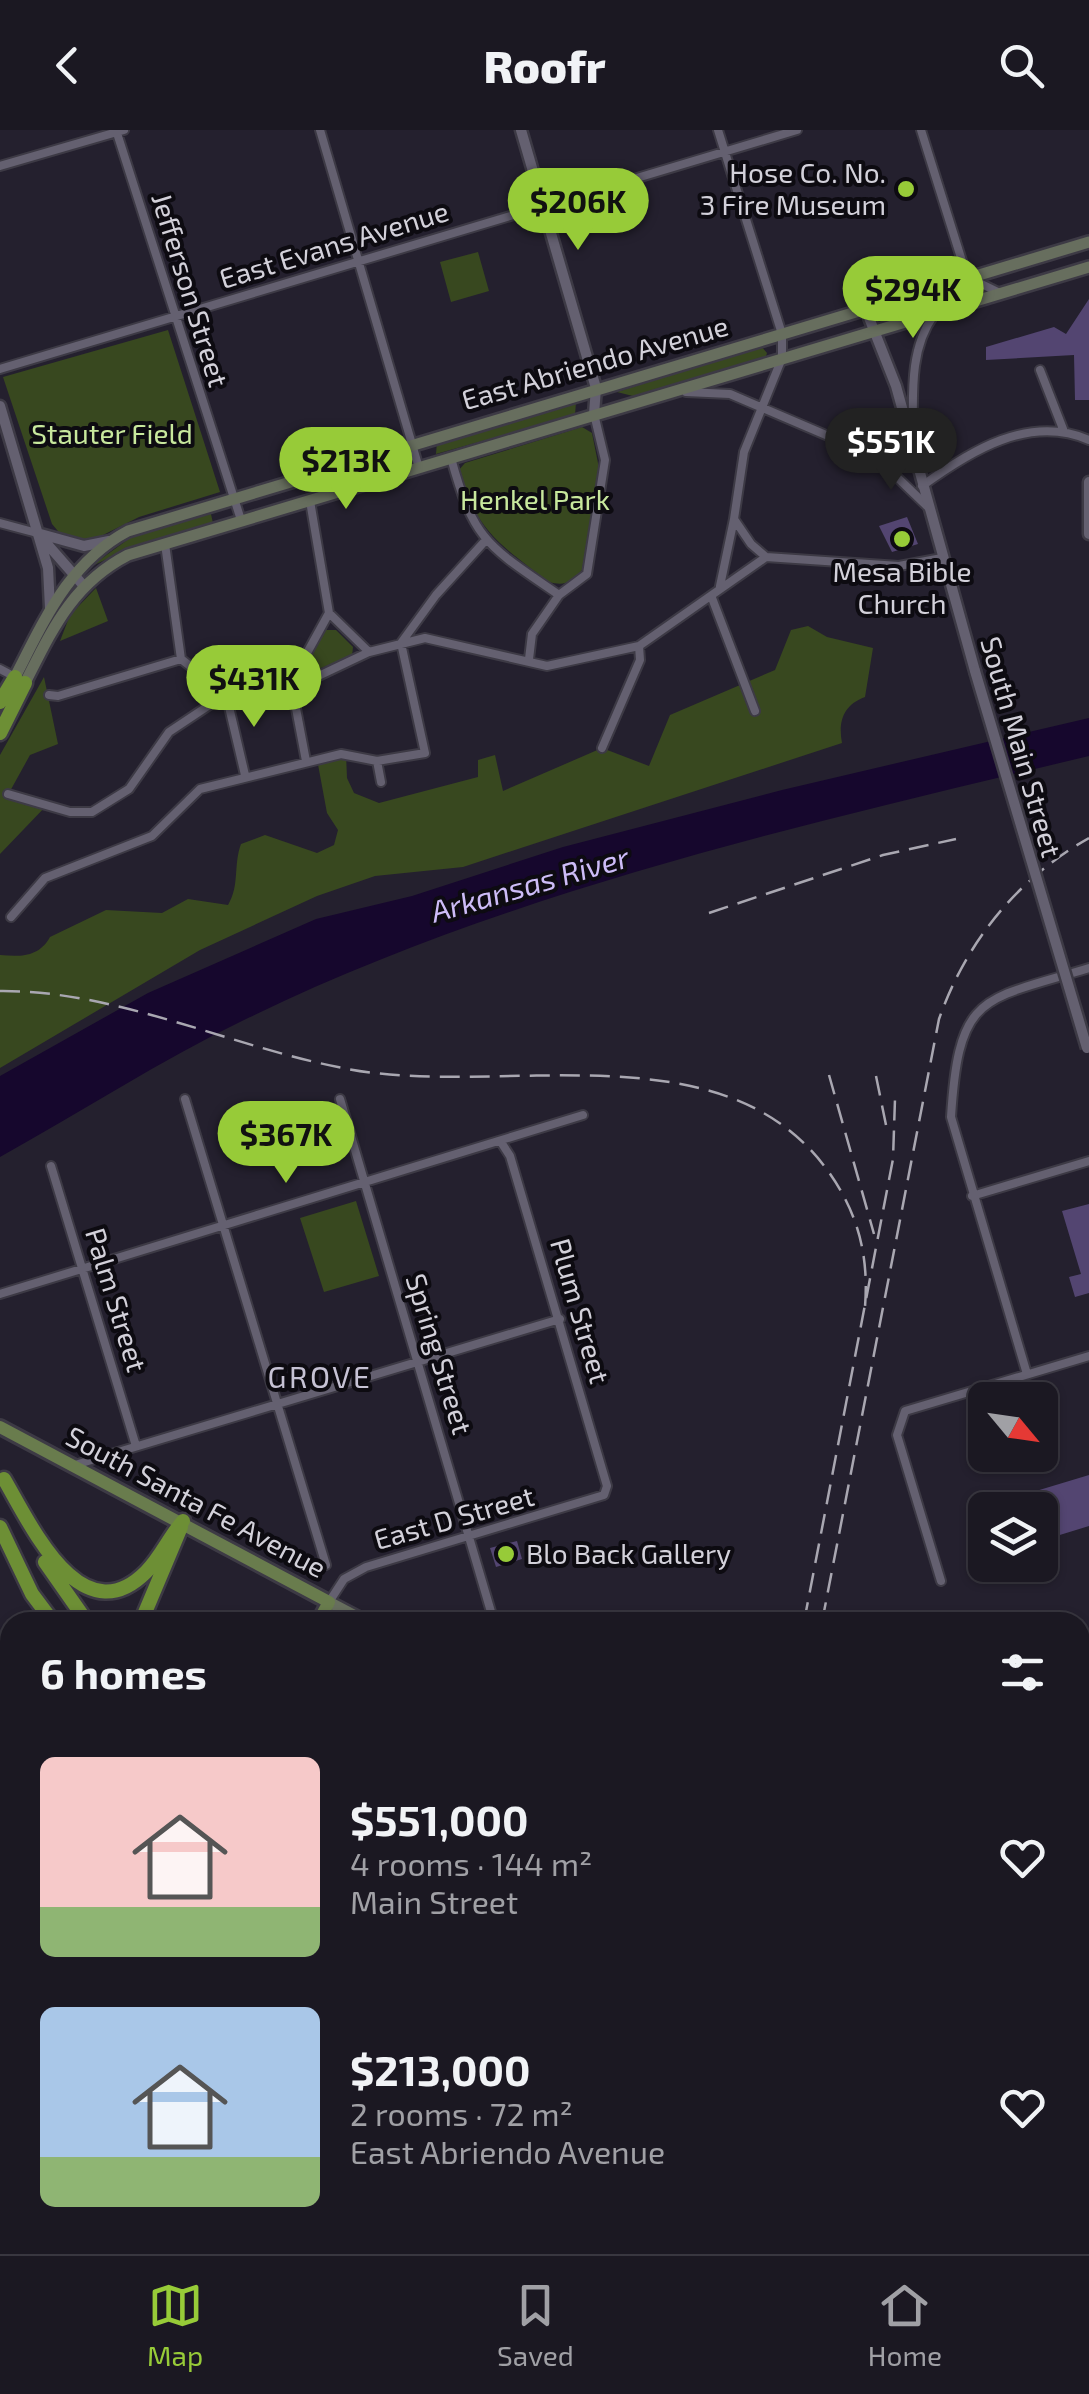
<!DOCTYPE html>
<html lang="en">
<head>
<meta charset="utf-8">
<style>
  :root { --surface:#1b1822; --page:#24212a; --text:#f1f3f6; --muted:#a0a0a5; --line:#393740; --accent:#97cb38 }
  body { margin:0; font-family:"Exo 2",sans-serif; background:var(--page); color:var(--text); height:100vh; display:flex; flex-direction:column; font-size:38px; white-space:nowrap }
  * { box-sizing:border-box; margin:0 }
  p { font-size:32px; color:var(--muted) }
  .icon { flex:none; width:55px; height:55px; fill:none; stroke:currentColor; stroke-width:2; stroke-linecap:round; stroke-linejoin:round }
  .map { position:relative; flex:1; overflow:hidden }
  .panel { position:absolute; left:0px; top:1482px; width:1090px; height:642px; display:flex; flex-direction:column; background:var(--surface); border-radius:30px 30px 0 0; box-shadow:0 2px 8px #0004,0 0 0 2px var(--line) }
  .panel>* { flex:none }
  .needle { width:65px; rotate:119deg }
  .fabs { position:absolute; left:968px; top:1252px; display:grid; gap:20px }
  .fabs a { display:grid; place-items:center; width:90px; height:90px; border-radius:15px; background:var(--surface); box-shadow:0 2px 8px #0004,0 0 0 2px var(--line); font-size:50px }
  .price { position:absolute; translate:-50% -85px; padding:0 22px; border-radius:35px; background:var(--accent); color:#111; font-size:32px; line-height:65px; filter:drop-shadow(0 2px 5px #0008) }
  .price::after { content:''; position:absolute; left:50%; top:60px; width:30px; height:22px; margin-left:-15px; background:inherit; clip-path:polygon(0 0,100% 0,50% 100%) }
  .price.on { background:#222; color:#fff }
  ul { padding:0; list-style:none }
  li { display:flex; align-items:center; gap:30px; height:250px; padding:0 40px }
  li span { display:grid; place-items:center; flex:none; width:280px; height:200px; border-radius:15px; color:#555 }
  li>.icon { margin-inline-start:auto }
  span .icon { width:120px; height:120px; fill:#fffc; stroke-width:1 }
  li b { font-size:42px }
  h2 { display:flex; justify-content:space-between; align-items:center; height:120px; padding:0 40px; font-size:42px }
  header { display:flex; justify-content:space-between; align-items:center; height:130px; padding:0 40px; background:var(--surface); font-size:45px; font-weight:800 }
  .tab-bar { display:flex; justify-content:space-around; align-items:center; height:140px; border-top:2px solid var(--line); background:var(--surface); font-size:28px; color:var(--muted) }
  .tab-bar a { display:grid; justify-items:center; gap:5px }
  .tab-bar .on { color:var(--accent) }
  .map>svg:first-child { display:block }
</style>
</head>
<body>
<header><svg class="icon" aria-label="back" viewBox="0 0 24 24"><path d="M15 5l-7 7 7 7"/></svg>Roofr<svg class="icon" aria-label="search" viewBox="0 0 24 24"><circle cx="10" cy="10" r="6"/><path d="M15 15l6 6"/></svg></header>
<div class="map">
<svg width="1089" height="2124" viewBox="0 0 1089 2124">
  <rect width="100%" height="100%" fill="#24202e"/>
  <path fill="#38481f" d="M 478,122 L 489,161 L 451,172 L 440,132 Z
    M 168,200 L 220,362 L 139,387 L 89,412 L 63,407 L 52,394 L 3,247 Z
    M 761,216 L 767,223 L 765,229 L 637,267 L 617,262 Z
    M 576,272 L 575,285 L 436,324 L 437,312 Z
    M 582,297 L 592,303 L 599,338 L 582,440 C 572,453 564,456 549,452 C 500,415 477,401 458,341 L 465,333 Z
    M 210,380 L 213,393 L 130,418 L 90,437 L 134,405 Z
    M 96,458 L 108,491 L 60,511 L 70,485 Z
    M 808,496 L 827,507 L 873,518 L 865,567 C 843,575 838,592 842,613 L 463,737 L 375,746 L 317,766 L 200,820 L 0,938 L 0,825 C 21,827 39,827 50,807 L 106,780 L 162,783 L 188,769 L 228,775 C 240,755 233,736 241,714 L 265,705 L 317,723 L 334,715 L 338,700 L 327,683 L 317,629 L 346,624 L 347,648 L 354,663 L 379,673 L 478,647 L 478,630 L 495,625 L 503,661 L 602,618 L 649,636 L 670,585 L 775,540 L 791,500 Z
    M 324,500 L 336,500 L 353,517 L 352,526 L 296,548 Z
    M 44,547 L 58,614 L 30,625 L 9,663 L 47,675 L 0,724 L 0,625 Z
    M 356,1071 L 379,1146 L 324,1162 L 300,1088 Z
    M 0,1731 L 10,1738 L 10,1846 L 0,1850 Z"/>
  <path fill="#16072d" d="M 1089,588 L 1089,626 C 805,694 508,761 244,890 C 161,930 81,982 0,1027 L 0,946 L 148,863 L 316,789 L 412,766 L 563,717 L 782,660 Z"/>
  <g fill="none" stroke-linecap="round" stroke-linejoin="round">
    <path stroke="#16072d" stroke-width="2.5" d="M 0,2024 L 10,2022"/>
  </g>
  <path fill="#534571" d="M 1089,169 L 1089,270 L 1075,270 L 1074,225 L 986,230 L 986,217 L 1054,197 L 1066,204 Z
    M 907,387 L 918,414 L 892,422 L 879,396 Z
    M 265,988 L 274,1014 L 225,1021 L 223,1006 Z
    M 1089,1074 L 1089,1163 L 1075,1167 L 1069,1147 L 1081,1144 L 1062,1081 Z
    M 1089,1345 L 1089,1396 L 1050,1408 L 1036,1361 Z
    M 517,1411 L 522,1429 L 496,1437 L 490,1418 Z
    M 552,2115 L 548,2124 L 457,2124 L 458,2120 L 446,2116 Z"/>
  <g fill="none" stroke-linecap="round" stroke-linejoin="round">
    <defs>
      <path id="minor" d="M 116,0 L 241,390
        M 320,0 L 419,338
        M 718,0 L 782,204 L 782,228 L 744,322 L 734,389 L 751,414 L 766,427
        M 921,0 L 967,147 L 1000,163
        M 0,36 L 124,0
        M 0,239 L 797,0
        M 1040,240 L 1063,299
        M 686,262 L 730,264 L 875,326 L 928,377
        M 913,306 C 913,266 909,219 934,185
        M 875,326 L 913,325
        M 451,328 C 474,412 488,416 559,465
        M 922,356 C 970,321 1029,284 1089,310
        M 310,371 L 329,483 L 369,522
        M 0,393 L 37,403
        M 165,414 L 181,529 L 226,564 L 291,559 L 369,522 L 425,508 L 547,536 L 639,516 L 766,427 L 899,436 L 942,428
        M 720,456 L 734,389
        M 712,468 L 755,581
        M 529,529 L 532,504 L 559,465 L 587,444 L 605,330 L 594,284
        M 0,539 L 17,548
        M 49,565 L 58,566 L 181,529
        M 602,618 L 640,530 L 639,516
        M 306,631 L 291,552 L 329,483
        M 377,631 L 381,652
        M 8,664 L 70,682 L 92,682 L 129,659 L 169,602 L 226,564 L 245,645
        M 11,787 L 45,748 L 152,706 L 200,659 L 341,624 L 377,631 L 425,623 L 401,513 L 436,465 L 485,411
        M 185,969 L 326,1435
        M 340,969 L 494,1492
        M 51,1036 L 136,1316
        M 972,1066 L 1089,1031
        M 0,1164 L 583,985
        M 1027,1244 L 951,987 C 959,862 981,871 1089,838
        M 75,1335 L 560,1189
        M 941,1451 L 897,1305 L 905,1281 L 1089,1226
        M 329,1472 L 344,1449 L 366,1437 L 604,1365 L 607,1356 L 510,1026 L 501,1012
        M 1080,1564 L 1089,1564
        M 1080,1769 L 1089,1766
        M 1080,1989 L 1089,1982
        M 819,2124 L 833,2115"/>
      <path id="tertiary" d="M 521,0 L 596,258 L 594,284
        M 866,180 L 896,256 L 975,541
        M 0,276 L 48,438 L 50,478
        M 1089,352 L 1089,404
        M 37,403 L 84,416 L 109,411
        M 41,407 L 83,455"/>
      <path id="secondary" d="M 15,547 C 44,491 69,432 128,401 L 1089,112
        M 25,553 C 52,500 72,454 128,425 L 1089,137
        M 329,1472 L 367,1492
        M 1080,1872 L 1089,1876"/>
      <path id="primary" d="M 0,1297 L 329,1472 L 318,1492"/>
      <path id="motorway" d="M 0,572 L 15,547
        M 0,603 L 25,553
        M 4,1349 C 30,1393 81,1507 146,1442 C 161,1427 169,1407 183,1391
        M 0,1397 L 32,1464 L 53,1492
        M 45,1432 L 87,1492
        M 141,1492 L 181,1397
        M 0,1514 L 0,1550
        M 0,1583 L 10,1612
        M 1080,2114 L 1089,2117
        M 959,2115 L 971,2124
        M 988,2115 L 1006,2124
        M 1046,2115 L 1062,2124"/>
    </defs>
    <use href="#minor" stroke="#3d3a45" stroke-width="12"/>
    <use href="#tertiary" stroke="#3d3a45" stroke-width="15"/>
    <use href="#secondary" stroke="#3d3a45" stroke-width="16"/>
    <use href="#primary" stroke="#3d3a45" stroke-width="18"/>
    <use href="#motorway" stroke="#3d3a45" stroke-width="19"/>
    <use href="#minor" stroke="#646070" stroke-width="8"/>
    <use href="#tertiary" stroke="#646070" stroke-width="10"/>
    <use href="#secondary" stroke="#676e5e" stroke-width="11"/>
    <use href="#primary" stroke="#697c4d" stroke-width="12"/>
    <use href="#motorway" stroke="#6d8f35" stroke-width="14"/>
    <path stroke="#a9a7b1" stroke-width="2.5" stroke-dasharray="20 10" stroke-linecap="butt" d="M 709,783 L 883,725 L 956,709
      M 0,861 C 118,860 233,918 348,939 C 501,968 723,895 828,1041 C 858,1083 869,1125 865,1177
      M 829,945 L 874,1104
      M 876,946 L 886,995
      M 804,1492 L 893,1029 L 895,969
      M 822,1492 L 939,889 C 966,812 1018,748 1089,708
      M 674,2124 L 679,2115
      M 696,2124 L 698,2115"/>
    <defs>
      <path id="tertiary-bridge" d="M 975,541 L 1087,918"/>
    </defs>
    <use href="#tertiary-bridge" stroke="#3d3a45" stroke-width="15" stroke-linecap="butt"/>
    <use href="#tertiary-bridge" stroke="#646070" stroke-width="10"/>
  </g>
  <g fill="#97cb38" stroke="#0d0b11" stroke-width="4">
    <circle cx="906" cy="59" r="10"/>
    <circle cx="902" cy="409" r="10"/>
    <circle cx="506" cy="1424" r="10"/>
  </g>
  <g text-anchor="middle" stroke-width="8" stroke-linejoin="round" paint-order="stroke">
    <g font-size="28" fill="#d3d1da" stroke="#0d0b11" text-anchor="end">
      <text x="886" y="53">Hose Co. No.<tspan x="886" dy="32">3 Fire Museum</tspan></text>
      <text x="902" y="452" text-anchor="middle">Mesa Bible<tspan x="902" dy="32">Church</tspan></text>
      <text x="526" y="1434" text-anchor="start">Blo Back Gallery</text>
    </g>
    <g font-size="28" fill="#d3d1da" stroke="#0d0b11">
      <text transform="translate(334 115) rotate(-17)" y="10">East Evans Avenue</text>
      <text transform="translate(190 160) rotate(73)" y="10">Jefferson Street</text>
      <text transform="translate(595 233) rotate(-16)" y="10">East Abriendo Avenue</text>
      <text transform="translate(1021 617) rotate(74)" y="10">South Main Street</text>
      <text transform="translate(116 1170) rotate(73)" y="10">Palm Street</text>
      <text transform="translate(580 1181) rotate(74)" y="10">Plum Street</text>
      <text transform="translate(439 1224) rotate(73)" y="10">Spring Street</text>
      <text transform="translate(196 1372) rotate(28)" y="10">South Santa Fe Avenue</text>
      <text transform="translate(454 1388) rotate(-16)" y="10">East D Street</text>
    </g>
    <g font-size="28" fill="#c8e89d" stroke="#0d0b11">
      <text x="112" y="314">Stauter Field</text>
      <text x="535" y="380">Henkel Park</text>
    </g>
    <g font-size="30" font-style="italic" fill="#cdbcf7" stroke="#0d0b11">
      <text transform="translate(530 755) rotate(-16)" y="10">Arkansas River</text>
    </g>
    <g font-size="30" letter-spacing="2.5" fill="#c6c2d4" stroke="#0d0b11">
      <text x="320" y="1258">GROVE</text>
    </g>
  </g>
</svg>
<div class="fabs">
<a><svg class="needle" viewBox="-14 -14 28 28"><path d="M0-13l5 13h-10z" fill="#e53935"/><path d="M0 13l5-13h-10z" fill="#a0a0a5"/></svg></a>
<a><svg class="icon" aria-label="layers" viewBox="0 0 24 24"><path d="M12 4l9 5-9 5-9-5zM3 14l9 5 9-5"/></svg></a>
</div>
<b class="price" style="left:578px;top:123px">$206K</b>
<b class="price" style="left:913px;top:211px">$294K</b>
<b class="price on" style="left:891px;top:363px">$551K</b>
<b class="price" style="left:346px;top:382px">$213K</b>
<b class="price" style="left:254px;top:600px">$431K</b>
<b class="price" style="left:286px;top:1056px">$367K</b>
<section class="panel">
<h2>6 homes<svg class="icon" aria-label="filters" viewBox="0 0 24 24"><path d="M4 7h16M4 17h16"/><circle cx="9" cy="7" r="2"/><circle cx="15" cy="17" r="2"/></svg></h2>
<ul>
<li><span style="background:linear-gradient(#f6c9c9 75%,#8fb573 0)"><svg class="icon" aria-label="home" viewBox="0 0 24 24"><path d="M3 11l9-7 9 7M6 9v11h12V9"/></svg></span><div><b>$551,000</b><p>4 rooms · 144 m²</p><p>Main Street</p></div><svg class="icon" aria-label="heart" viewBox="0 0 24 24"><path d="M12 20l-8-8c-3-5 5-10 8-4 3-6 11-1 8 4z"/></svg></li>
<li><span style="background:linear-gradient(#a9c7e8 75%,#8fb573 0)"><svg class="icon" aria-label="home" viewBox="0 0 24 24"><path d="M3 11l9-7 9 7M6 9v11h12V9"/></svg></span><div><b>$213,000</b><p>2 rooms · 72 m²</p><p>East Abriendo Avenue</p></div><svg class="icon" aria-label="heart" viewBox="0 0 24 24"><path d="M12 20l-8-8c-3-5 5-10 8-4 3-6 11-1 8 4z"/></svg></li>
</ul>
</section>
</div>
<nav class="tab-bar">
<a class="on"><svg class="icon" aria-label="map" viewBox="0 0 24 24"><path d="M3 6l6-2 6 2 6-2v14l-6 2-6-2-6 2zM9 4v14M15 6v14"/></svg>Map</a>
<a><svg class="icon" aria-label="saved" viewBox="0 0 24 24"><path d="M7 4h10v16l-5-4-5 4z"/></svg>Saved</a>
<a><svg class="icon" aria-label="home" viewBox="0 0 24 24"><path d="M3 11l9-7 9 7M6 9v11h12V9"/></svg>Home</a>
</nav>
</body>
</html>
